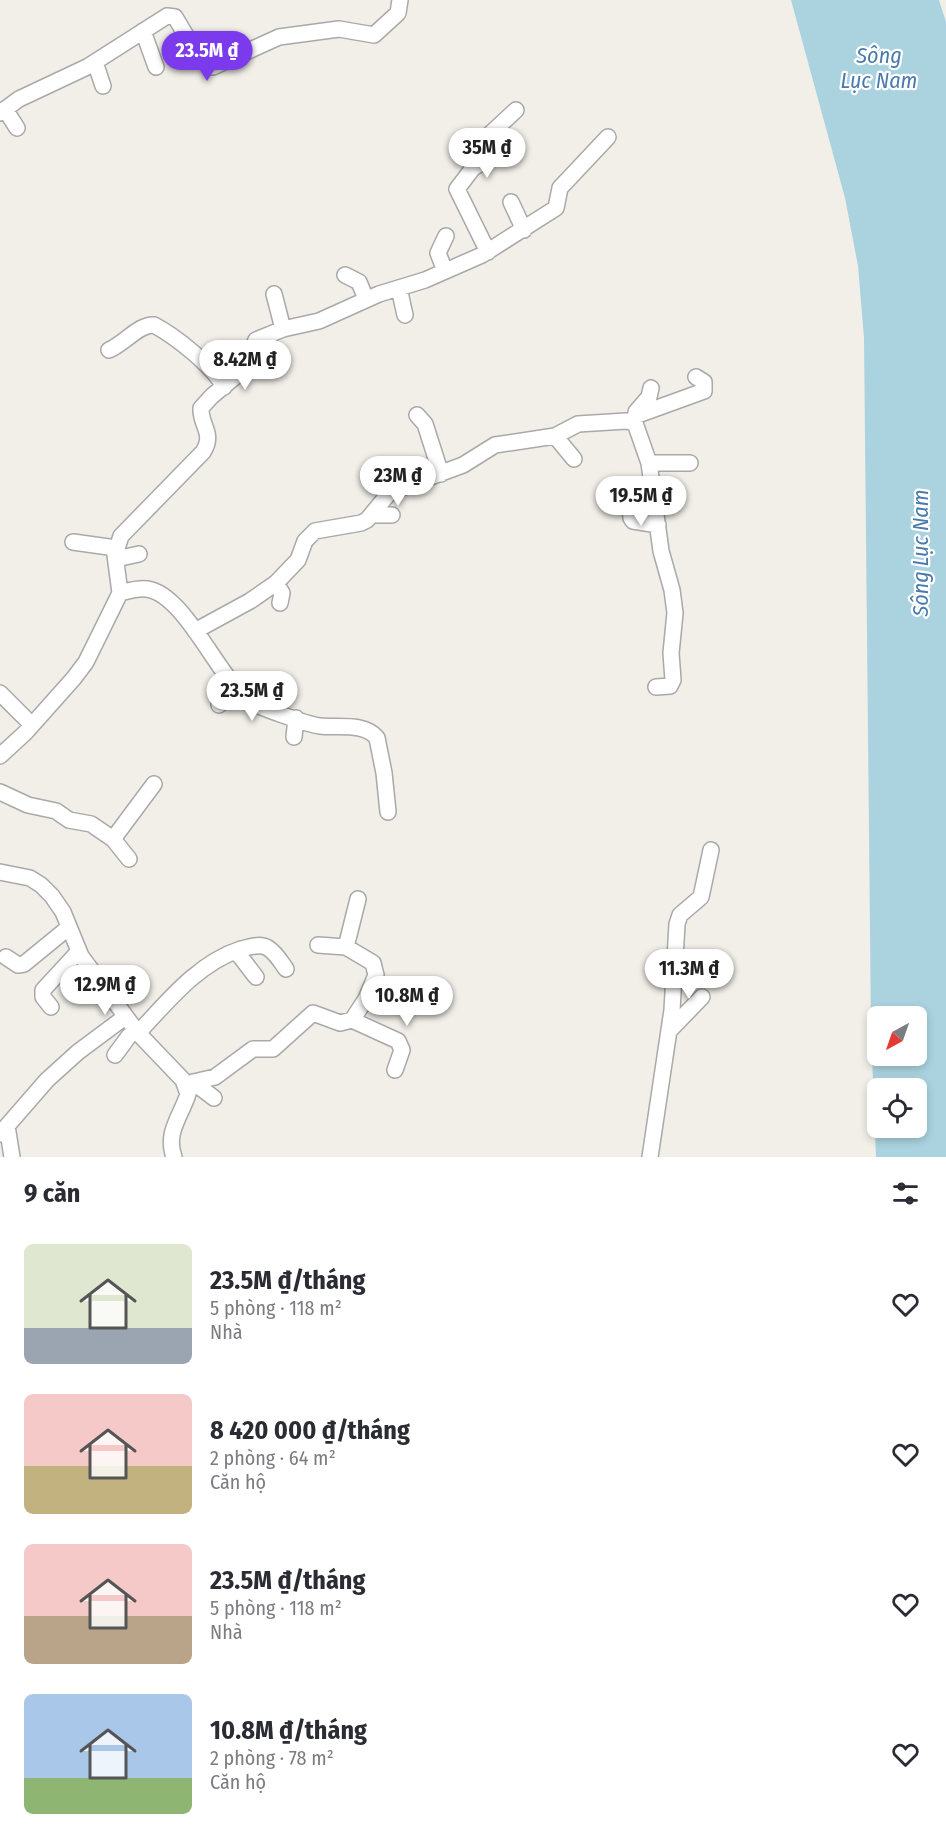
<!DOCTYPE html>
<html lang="vi">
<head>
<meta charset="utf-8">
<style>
  :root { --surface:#fff; --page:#f2f2f3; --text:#2b2b33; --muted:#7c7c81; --accent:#7c3aed }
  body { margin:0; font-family:"Fira Sans Condensed",sans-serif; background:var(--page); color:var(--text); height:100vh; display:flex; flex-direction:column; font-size:22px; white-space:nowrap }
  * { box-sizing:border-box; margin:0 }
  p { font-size:20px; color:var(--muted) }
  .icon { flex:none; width:33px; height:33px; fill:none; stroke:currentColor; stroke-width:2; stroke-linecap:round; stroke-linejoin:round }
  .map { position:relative; height:1157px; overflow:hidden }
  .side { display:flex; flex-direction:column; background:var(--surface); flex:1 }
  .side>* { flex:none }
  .needle { width:39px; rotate:220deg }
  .tools { position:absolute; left:867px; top:1006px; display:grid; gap:12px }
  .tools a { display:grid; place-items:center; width:60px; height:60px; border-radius:9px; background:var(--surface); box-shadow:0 3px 9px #0003; font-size:30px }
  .price { position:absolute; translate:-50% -51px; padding:0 14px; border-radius:21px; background:#fff; color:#222; font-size:20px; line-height:39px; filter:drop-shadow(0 2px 3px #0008) }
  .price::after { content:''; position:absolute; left:50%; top:36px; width:18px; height:14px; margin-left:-9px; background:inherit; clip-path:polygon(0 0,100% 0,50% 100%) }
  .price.current { background:var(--accent); color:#fff }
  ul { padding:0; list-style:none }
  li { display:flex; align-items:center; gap:18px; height:150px; padding:0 24px }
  li span { display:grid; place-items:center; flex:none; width:168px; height:120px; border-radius:9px; color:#555 }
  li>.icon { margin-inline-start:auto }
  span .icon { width:72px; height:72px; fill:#fffc; stroke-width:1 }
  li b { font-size:26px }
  h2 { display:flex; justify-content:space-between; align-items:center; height:72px; padding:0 24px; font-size:26px }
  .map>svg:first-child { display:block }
</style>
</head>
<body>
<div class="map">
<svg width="946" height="1157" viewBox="0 0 946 1157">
  <rect width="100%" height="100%" fill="#f2efe9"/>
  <path fill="#aad3df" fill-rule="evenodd" d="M 791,0 L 939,0 L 946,22 L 946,1157 L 876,1157 L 871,1031 L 864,338 L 858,266 L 845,198 ZM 878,1017 L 916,1017 L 916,1056 L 878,1056 ZM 878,1089 L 916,1089 L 916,1128 L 878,1128 Z"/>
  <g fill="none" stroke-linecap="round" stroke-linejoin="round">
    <defs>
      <path id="minor" d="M 143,31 L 156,67
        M 95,62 L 103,86
        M 5,109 L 17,128
        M 0,113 L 19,99 L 87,67 L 167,16 L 175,17 L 200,59 L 213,67 L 279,37 L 339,29 L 374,35 L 398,13 L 400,0
        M 511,202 L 524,230
        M 488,252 L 457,189 L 473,168 L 490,158 L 488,136 L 516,110
        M 445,271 L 438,253 L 446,236
        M 345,275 L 359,282 L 366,299
        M 399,288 L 405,315
        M 274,294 L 283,329
        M 109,350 C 125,343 139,324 154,325 C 175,336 213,366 224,387
        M 651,388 L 649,397 L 636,412 L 635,423 L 649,463 L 661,551 L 672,590 L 675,613 L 671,653 L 673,680 L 670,686 L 656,687
        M 417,415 L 425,424 L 441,474
        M 635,416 L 704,391 L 704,382 L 696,377
        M 555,436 L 574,459
        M 649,463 L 690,463
        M 388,468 L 395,491
        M 630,506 L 631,518 L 633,521 L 658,525
        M 371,515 L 392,515
        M 73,542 L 116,548
        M 116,559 L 139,554
        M 276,583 L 282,593 L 280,603
        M 120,593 C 128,591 137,588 147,589 C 184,594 217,674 247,700 C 254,706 310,725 320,726 C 337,728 365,722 377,738 L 384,773 L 388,812
        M 195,631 L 250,601 L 276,583 L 298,560 L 305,541 L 315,531 L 361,523 L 367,520 L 390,492 L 463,465 L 495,445 L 555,436 L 578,424 L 626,421 L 635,423
        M 0,693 L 32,725
        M 219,705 L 236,688
        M 294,737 L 296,718
        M 0,756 L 25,733 L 74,678 L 86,662 L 120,593 L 115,555 L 121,536 L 203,452 C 215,433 200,426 201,408 L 212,396 L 242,371 L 256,340 L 283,329 L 319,321 L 379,294 L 425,280 L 482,255 L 556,208 L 560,188 L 608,137
        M 0,792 L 28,805 L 56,811 L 69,820 L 91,824 L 113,839 L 129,859
        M 113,839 L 154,784
        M 0,872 L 30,878 L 41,885 L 52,896 L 63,912 L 81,956 L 138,1033 L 183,1080 L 188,1094 C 181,1116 165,1133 174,1157
        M 318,945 L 346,947
        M 236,951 L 256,977
        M 6,957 L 18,965 L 24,964 L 68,928
        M 51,1007 L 43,997 L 43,990 L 79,951
        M 352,1020 L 398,1041 L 402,1050 L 395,1070
        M 669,1031 L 702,997
        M 138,1033 C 168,1001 198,963 241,949 C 250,947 260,943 268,948 C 276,953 281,962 286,969
        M 115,1055 L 129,1036
        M 193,1082 L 214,1098
        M 185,1084 L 215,1077 L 253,1049 L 273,1049 L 313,1013 L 340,1023 L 352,1020 L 366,999 L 376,975 L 373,963 L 346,947 L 358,899
        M 7,1126 L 12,1157
        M 0,1134 L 47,1080 L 78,1052 L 125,1017
        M 650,1157 L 672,1010 L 677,924 L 680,915 L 701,897 L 711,850"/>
    </defs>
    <use href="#minor" stroke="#a9a9a9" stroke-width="18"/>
    <use href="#minor" stroke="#fff" stroke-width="15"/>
  </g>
  <g text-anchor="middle" stroke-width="4.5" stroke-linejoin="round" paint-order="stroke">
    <g font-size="22" font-style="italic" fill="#4a7aab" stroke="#fff">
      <text x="879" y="63">Sông<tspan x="879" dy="25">Lục Nam</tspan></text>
      <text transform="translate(920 553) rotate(-90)" y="8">Sông Lục Nam</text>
    </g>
  </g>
</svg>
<div class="tools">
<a><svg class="needle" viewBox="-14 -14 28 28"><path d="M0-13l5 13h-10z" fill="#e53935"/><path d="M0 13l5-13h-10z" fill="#7c7c81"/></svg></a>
<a><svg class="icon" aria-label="locate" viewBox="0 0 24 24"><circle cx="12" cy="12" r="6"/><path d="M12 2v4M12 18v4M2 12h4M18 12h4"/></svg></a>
</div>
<b class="price current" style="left:207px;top:82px">23.5M ₫</b>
<b class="price" style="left:487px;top:179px">35M ₫</b>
<b class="price" style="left:245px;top:391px">8.42M ₫</b>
<b class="price" style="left:398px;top:507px">23M ₫</b>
<b class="price" style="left:641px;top:527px">19.5M ₫</b>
<b class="price" style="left:252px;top:722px">23.5M ₫</b>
<b class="price" style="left:689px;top:1000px">11.3M ₫</b>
<b class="price" style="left:105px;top:1016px">12.9M ₫</b>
<b class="price" style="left:407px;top:1027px">10.8M ₫</b>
</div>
<section class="side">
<h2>9 căn<svg class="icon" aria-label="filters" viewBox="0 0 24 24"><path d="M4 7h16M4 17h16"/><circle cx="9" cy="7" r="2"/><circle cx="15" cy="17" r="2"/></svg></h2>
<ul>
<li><span style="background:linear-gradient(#dfe7d0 70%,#9aa5b1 0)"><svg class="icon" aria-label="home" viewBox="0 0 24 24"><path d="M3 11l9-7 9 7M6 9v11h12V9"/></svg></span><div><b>23.5M ₫/tháng</b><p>5 phòng · 118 m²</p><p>Nhà</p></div><svg class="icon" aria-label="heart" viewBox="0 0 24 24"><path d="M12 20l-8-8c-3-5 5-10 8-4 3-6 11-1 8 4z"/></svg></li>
<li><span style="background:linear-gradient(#f6c9c9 60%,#c2b280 0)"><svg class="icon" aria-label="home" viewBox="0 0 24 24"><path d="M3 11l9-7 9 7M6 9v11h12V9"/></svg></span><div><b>8 420 000 ₫/tháng</b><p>2 phòng · 64 m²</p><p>Căn hộ</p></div><svg class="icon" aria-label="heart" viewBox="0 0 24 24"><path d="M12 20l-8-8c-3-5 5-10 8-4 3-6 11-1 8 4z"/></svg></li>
<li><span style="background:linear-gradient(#f6c9c9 60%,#b9a48a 0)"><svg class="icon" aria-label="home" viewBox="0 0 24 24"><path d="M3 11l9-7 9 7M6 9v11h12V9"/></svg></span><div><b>23.5M ₫/tháng</b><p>5 phòng · 118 m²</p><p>Nhà</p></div><svg class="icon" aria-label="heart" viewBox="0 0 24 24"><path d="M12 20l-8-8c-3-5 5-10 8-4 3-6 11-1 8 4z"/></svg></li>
<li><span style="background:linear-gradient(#a9c7e8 70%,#8fb573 0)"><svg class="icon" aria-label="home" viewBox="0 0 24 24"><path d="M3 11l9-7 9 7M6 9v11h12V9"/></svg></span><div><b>10.8M ₫/tháng</b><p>2 phòng · 78 m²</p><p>Căn hộ</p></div><svg class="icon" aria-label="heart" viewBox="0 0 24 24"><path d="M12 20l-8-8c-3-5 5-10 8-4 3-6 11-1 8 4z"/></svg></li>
</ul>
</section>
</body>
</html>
